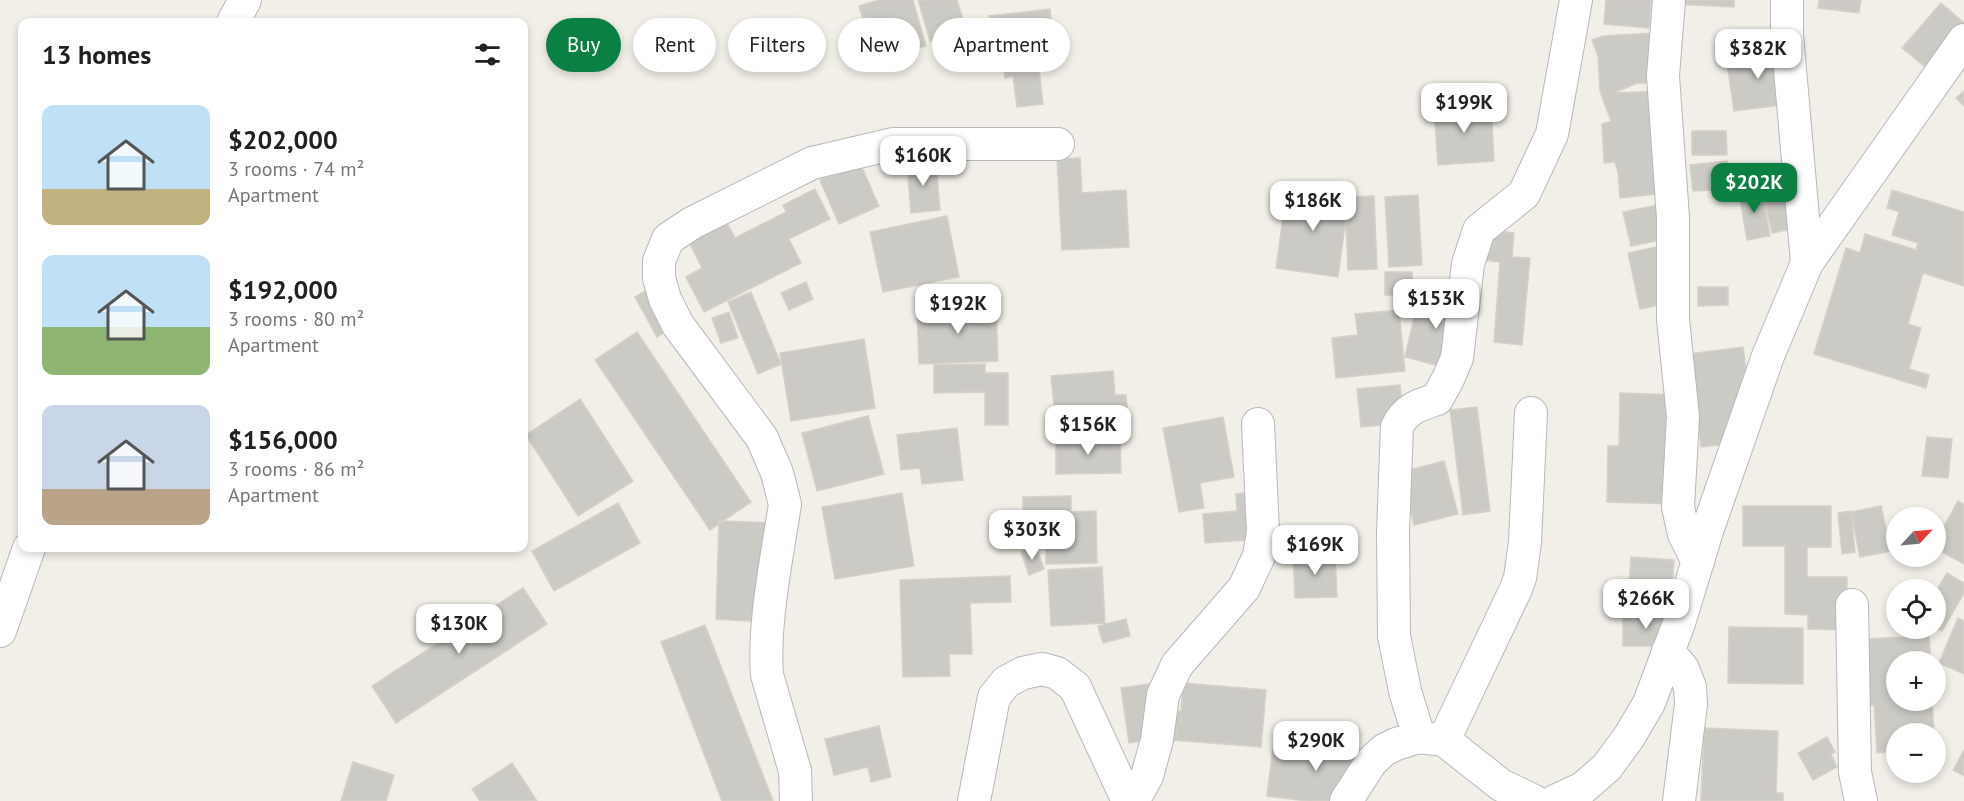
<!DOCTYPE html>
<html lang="en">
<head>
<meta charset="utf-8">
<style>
  :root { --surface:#fff; --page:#f2f2f2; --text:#202124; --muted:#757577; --accent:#0b8043 }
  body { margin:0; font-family:"PT Sans",sans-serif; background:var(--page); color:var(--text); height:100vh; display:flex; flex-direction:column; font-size:22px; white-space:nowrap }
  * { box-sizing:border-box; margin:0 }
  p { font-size:20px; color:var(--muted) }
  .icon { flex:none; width:33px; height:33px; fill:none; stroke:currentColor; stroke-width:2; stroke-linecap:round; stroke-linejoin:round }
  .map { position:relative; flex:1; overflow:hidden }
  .sheet { position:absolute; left:18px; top:18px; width:510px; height:534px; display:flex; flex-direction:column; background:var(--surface); border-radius:12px; box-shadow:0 3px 9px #0003 }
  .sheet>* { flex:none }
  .banner { position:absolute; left:546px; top:18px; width:570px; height:54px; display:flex; gap:12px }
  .needle { width:39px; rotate:64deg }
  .buttons { position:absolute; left:1886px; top:507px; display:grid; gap:12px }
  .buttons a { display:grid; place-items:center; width:60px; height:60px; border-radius:50%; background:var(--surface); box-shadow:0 3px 9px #0003; font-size:30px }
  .price { position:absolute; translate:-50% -51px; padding:0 14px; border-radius:12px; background:#fff; color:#222; font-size:20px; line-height:39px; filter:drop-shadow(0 2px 3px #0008) }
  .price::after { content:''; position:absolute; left:50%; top:36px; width:18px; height:14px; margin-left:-9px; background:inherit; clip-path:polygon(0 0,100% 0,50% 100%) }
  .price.current { background:var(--accent); color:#fff }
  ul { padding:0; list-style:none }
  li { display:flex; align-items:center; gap:18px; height:150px; padding:0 24px }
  li span { display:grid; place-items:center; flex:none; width:168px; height:120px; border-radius:12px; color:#555 }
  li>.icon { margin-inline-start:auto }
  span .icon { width:72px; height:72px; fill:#fffc; stroke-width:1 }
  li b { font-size:26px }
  h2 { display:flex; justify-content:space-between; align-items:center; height:72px; padding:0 24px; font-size:26px }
  .pill { padding:0 21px; border-radius:27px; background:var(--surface); box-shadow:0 3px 9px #0003; font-size:21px; line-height:54px }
  .pill.current { background:var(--accent); color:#fff }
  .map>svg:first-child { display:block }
</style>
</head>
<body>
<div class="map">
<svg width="1964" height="801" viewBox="0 0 1964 801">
  <rect width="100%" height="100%" fill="#f1efe8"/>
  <path fill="#cccac5" stroke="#d6d1c6" stroke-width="1.5" d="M 879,0 L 913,0 L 926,46 L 875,61 L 859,6 Z
    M 918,0 L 957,0 L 966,30 L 930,41 Z
    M 1606,0 L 1651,0 L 1649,28 L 1604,24 Z
    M 1675,0 L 1734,0 L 1734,7 L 1675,4 Z
    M 1819,0 L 1861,0 L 1859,13 L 1818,8 Z
    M 1941,3 L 1964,23 L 1964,31 L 1930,71 L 1902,48 Z
    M 1050,9 L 1054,50 L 1037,52 L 1043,104 L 1017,107 L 1013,76 L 1005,78 L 1003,53 L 993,54 L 989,16 Z
    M 1655,33 L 1657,79 L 1647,83 L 1637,83 L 1614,93 L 1660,91 L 1665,193 L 1620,198 L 1618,172 L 1615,162 L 1604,163 L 1602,124 L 1611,121 L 1600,91 L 1598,56 L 1592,40 L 1603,36 Z
    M 1782,49 L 1789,104 L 1734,111 L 1726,56 Z
    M 1964,91 L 1964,106 L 1956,98 Z
    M 1491,103 L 1494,161 L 1438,165 L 1434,107 Z
    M 1692,131 L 1726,131 L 1727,155 L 1692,155 Z
    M 1080,158 L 1082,193 L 1126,190 L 1129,247 L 1062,250 L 1057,159 Z
    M 1727,161 L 1730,182 L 1711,184 L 1711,190 L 1693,191 L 1690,165 Z
    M 936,162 L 940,210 L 911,213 L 907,164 Z
    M 860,163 L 879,206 L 839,224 L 820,180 Z
    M 1793,184 L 1802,227 L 1772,233 L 1763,190 Z
    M 1287,188 L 1349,197 L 1338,277 L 1276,268 Z
    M 1762,188 L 1770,236 L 1747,240 L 1739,192 Z
    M 815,189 L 830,219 L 789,239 L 801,263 L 704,312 L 686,277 L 702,268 L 689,242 L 727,223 L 735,238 L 786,212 L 783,205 Z
    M 1892,190 L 1964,212 L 1964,286 L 1923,273 L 1908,324 L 1921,328 L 1909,369 L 1929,375 L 1926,388 L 1814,354 L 1846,248 L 1860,253 L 1865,234 L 1916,250 L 1918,243 L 1892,235 L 1899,212 L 1887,208 Z
    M 1418,195 L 1422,265 L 1389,267 L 1385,197 Z
    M 1374,196 L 1377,269 L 1348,270 L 1345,197 Z
    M 1673,202 L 1680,236 L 1631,246 L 1623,212 Z
    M 947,216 L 959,277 L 883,292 L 870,232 Z
    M 1488,230 L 1514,233 L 1512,257 L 1530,258 L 1522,345 L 1494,342 L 1500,262 L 1485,260 Z
    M 1661,246 L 1673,302 L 1640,309 L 1628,253 Z
    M 1385,272 L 1412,272 L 1413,295 L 1385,295 Z
    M 806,282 L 813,299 L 789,310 L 781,293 Z
    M 1698,287 L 1728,287 L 1728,305 L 1698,306 Z
    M 647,290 L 669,330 L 657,337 L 635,297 Z
    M 1420,291 L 1467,303 L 1451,369 L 1405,357 Z
    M 751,292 L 781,364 L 758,374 L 728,302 Z
    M 996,305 L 998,361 L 919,364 L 917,309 Z
    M 1399,310 L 1405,371 L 1336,378 L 1332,338 L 1358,335 L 1355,314 Z
    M 729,312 L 738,338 L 721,343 L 712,318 Z
    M 637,332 L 751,502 L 710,530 L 595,360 Z
    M 864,339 L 875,408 L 791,421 L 780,353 Z
    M 1743,347 L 1755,441 L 1701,447 L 1690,354 Z
    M 985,364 L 985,373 L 1008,373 L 1008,425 L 985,425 L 985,392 L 934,393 L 934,365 Z
    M 1113,371 L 1115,395 L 1126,395 L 1129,428 L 1057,435 L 1051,376 Z
    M 1400,385 L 1404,423 L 1361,427 L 1357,389 Z
    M 1620,393 L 1680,395 L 1675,504 L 1607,502 L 1608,446 L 1619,446 Z
    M 580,399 L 633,481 L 578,516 L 526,435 Z
    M 1477,407 L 1490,511 L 1463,515 L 1450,410 Z
    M 868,416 L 884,474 L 817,491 L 802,433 Z
    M 1223,417 L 1234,477 L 1200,483 L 1204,508 L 1179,512 L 1163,428 Z
    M 957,428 L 963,480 L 922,484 L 920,468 L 901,470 L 897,435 Z
    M 1927,437 L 1952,439 L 1948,478 L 1922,476 Z
    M 1120,438 L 1121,473 L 1056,474 L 1056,439 Z
    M 1444,461 L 1458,514 L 1414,525 L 1401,472 Z
    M 1260,492 L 1264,539 L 1205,543 L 1203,514 L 1237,511 L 1236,494 Z
    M 902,493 L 914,566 L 835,579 L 822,507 Z
    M 1071,496 L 1071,512 L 1096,511 L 1097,563 L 1046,564 L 1046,538 L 1032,539 L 1032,519 L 1023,519 L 1023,497 Z
    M 1958,501 L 1964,504 L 1964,564 L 1935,548 L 1935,542 Z
    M 618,503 L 640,543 L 554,591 L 532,551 Z
    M 1743,506 L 1831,506 L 1831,547 L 1807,547 L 1807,577 L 1847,577 L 1847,630 L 1808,629 L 1808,615 L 1785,614 L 1785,546 L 1743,546 Z
    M 1881,506 L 1891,551 L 1860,557 L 1851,512 Z
    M 1851,511 L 1855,552 L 1842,554 L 1838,513 Z
    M 719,521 L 783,523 L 780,623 L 716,619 Z
    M 1036,547 L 1044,569 L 1029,575 L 1021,552 Z
    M 1335,553 L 1337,597 L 1295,598 L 1293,554 Z
    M 1631,557 L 1674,560 L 1671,607 L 1628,604 Z
    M 1102,567 L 1105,623 L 1051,626 L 1048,570 Z
    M 1947,573 L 1964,583 L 1964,593 L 1942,631 L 1935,627 L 1935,593 Z
    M 1010,576 L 1011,602 L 970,603 L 972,654 L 949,654 L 950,676 L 903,677 L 900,580 Z
    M 523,588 L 547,624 L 396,723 L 372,686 Z
    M 1623,613 L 1670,614 L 1670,646 L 1623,646 Z
    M 1958,618 L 1964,621 L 1964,674 L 1939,663 Z
    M 1126,619 L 1130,636 L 1103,643 L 1098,626 Z
    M 705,625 L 773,801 L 722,801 L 661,642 Z
    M 1729,627 L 1803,628 L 1803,684 L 1728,683 Z
    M 1929,636 L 1931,662 L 1896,662 L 1896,700 L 1932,700 L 1934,734 L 1896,734 L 1896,752 L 1877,753 L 1874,705 L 1867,705 L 1863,639 Z
    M 1169,681 L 1177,736 L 1129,743 L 1121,688 Z
    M 1183,683 L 1266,690 L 1261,747 L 1172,740 L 1175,711 L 1181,711 Z
    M 879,726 L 891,777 L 871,782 L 868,767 L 834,775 L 825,739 Z
    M 1704,728 L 1778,731 L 1776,793 L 1783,793 L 1783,801 L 1701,801 Z
    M 1827,737 L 1835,752 L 1831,754 L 1837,767 L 1813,780 L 1798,753 Z
    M 1274,739 L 1366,750 L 1360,801 L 1307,801 L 1267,796 Z
    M 1964,750 L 1964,776 L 1953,770 Z
    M 353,762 L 394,775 L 386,801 L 341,801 Z
    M 512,763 L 537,801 L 480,801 L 472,789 Z"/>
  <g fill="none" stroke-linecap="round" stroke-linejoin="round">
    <defs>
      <path id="minor" d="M 1669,0 L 1663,76 L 1673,218 L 1673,319 L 1683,417 L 1678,507 L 1684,534 L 1698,562
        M 1787,0 L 1787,35 L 1807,263
        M 233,22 L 245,0
        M 1852,605 L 1855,772 L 1861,801
        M 0,631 L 29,548
        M 1668,651 L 1683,669 L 1690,687 L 1691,704 L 1679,801
        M 1419,737 L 1405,691 L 1394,636 L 1393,531 L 1397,427 C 1405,409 1419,405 1437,399 L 1448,379 L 1457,358 L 1468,264 L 1479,230 L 1524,194 L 1552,134 L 1576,0
        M 1444,740 L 1515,591 L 1520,578 L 1525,542 L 1531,413
        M 796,801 L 795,771 L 767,675 C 763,623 777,557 785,504 L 777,473 L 762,438 L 678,325 L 665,299 L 659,278 L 659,261 L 668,239 L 692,223 L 812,163 L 893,144 L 1058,144
        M 974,801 L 994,697 L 1006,682 L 1023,673 L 1042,669 L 1057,673 L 1075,687 L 1128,801
        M 1133,801 L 1147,776 L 1157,740 L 1163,695 L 1177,665 L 1244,588 L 1259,556 L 1263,532 L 1258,424
        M 1346,801 L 1371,762 L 1384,750 L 1396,744 L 1419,737 L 1444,740 L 1501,785 L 1534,801
        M 1555,801 L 1583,788 L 1607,767 L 1629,737 L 1649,703 L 1679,623 L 1707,531 L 1768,356 L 1807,263 L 1964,40"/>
    </defs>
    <use href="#minor" stroke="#b5b8bc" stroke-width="34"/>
    <use href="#minor" stroke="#fff" stroke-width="32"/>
  </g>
</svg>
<div class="buttons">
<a><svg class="needle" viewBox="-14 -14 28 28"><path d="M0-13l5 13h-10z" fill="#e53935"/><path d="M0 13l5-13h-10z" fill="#757577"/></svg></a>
<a><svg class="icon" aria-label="locate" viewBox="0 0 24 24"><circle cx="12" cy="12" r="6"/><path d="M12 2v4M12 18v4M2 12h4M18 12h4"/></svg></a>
<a>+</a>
<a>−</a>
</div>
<b class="price" style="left:1758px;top:80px">$382K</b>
<b class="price" style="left:1464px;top:134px">$199K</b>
<b class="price" style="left:923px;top:187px">$160K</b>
<b class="price current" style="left:1754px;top:214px">$202K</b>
<b class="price" style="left:1313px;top:232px">$186K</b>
<b class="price" style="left:1436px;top:330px">$153K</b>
<b class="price" style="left:958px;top:335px">$192K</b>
<b class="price" style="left:1088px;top:456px">$156K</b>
<b class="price" style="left:1032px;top:561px">$303K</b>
<b class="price" style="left:1315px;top:576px">$169K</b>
<b class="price" style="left:1646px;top:630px">$266K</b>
<b class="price" style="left:459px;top:655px">$130K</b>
<b class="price" style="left:1316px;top:772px">$290K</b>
<div class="banner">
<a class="pill current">Buy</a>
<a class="pill">Rent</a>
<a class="pill">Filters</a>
<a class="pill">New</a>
<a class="pill">Apartment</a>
</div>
<section class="sheet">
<h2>13 homes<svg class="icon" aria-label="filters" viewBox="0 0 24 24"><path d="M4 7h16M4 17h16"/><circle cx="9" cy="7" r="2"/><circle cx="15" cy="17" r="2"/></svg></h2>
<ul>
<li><span style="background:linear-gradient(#bfe0f5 70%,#c2b280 0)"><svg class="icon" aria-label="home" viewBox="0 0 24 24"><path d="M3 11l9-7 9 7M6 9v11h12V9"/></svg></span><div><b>$202,000</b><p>3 rooms · 74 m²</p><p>Apartment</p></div></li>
<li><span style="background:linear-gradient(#bfe0f5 60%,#8fb573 0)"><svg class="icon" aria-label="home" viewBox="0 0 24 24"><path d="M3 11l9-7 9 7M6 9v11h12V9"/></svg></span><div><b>$192,000</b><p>3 rooms · 80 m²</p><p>Apartment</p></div></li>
<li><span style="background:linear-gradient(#c9d6e8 70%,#b9a48a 0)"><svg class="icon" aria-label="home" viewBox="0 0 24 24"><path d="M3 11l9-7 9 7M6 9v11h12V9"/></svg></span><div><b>$156,000</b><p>3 rooms · 86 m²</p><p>Apartment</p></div></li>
</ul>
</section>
</div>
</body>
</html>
